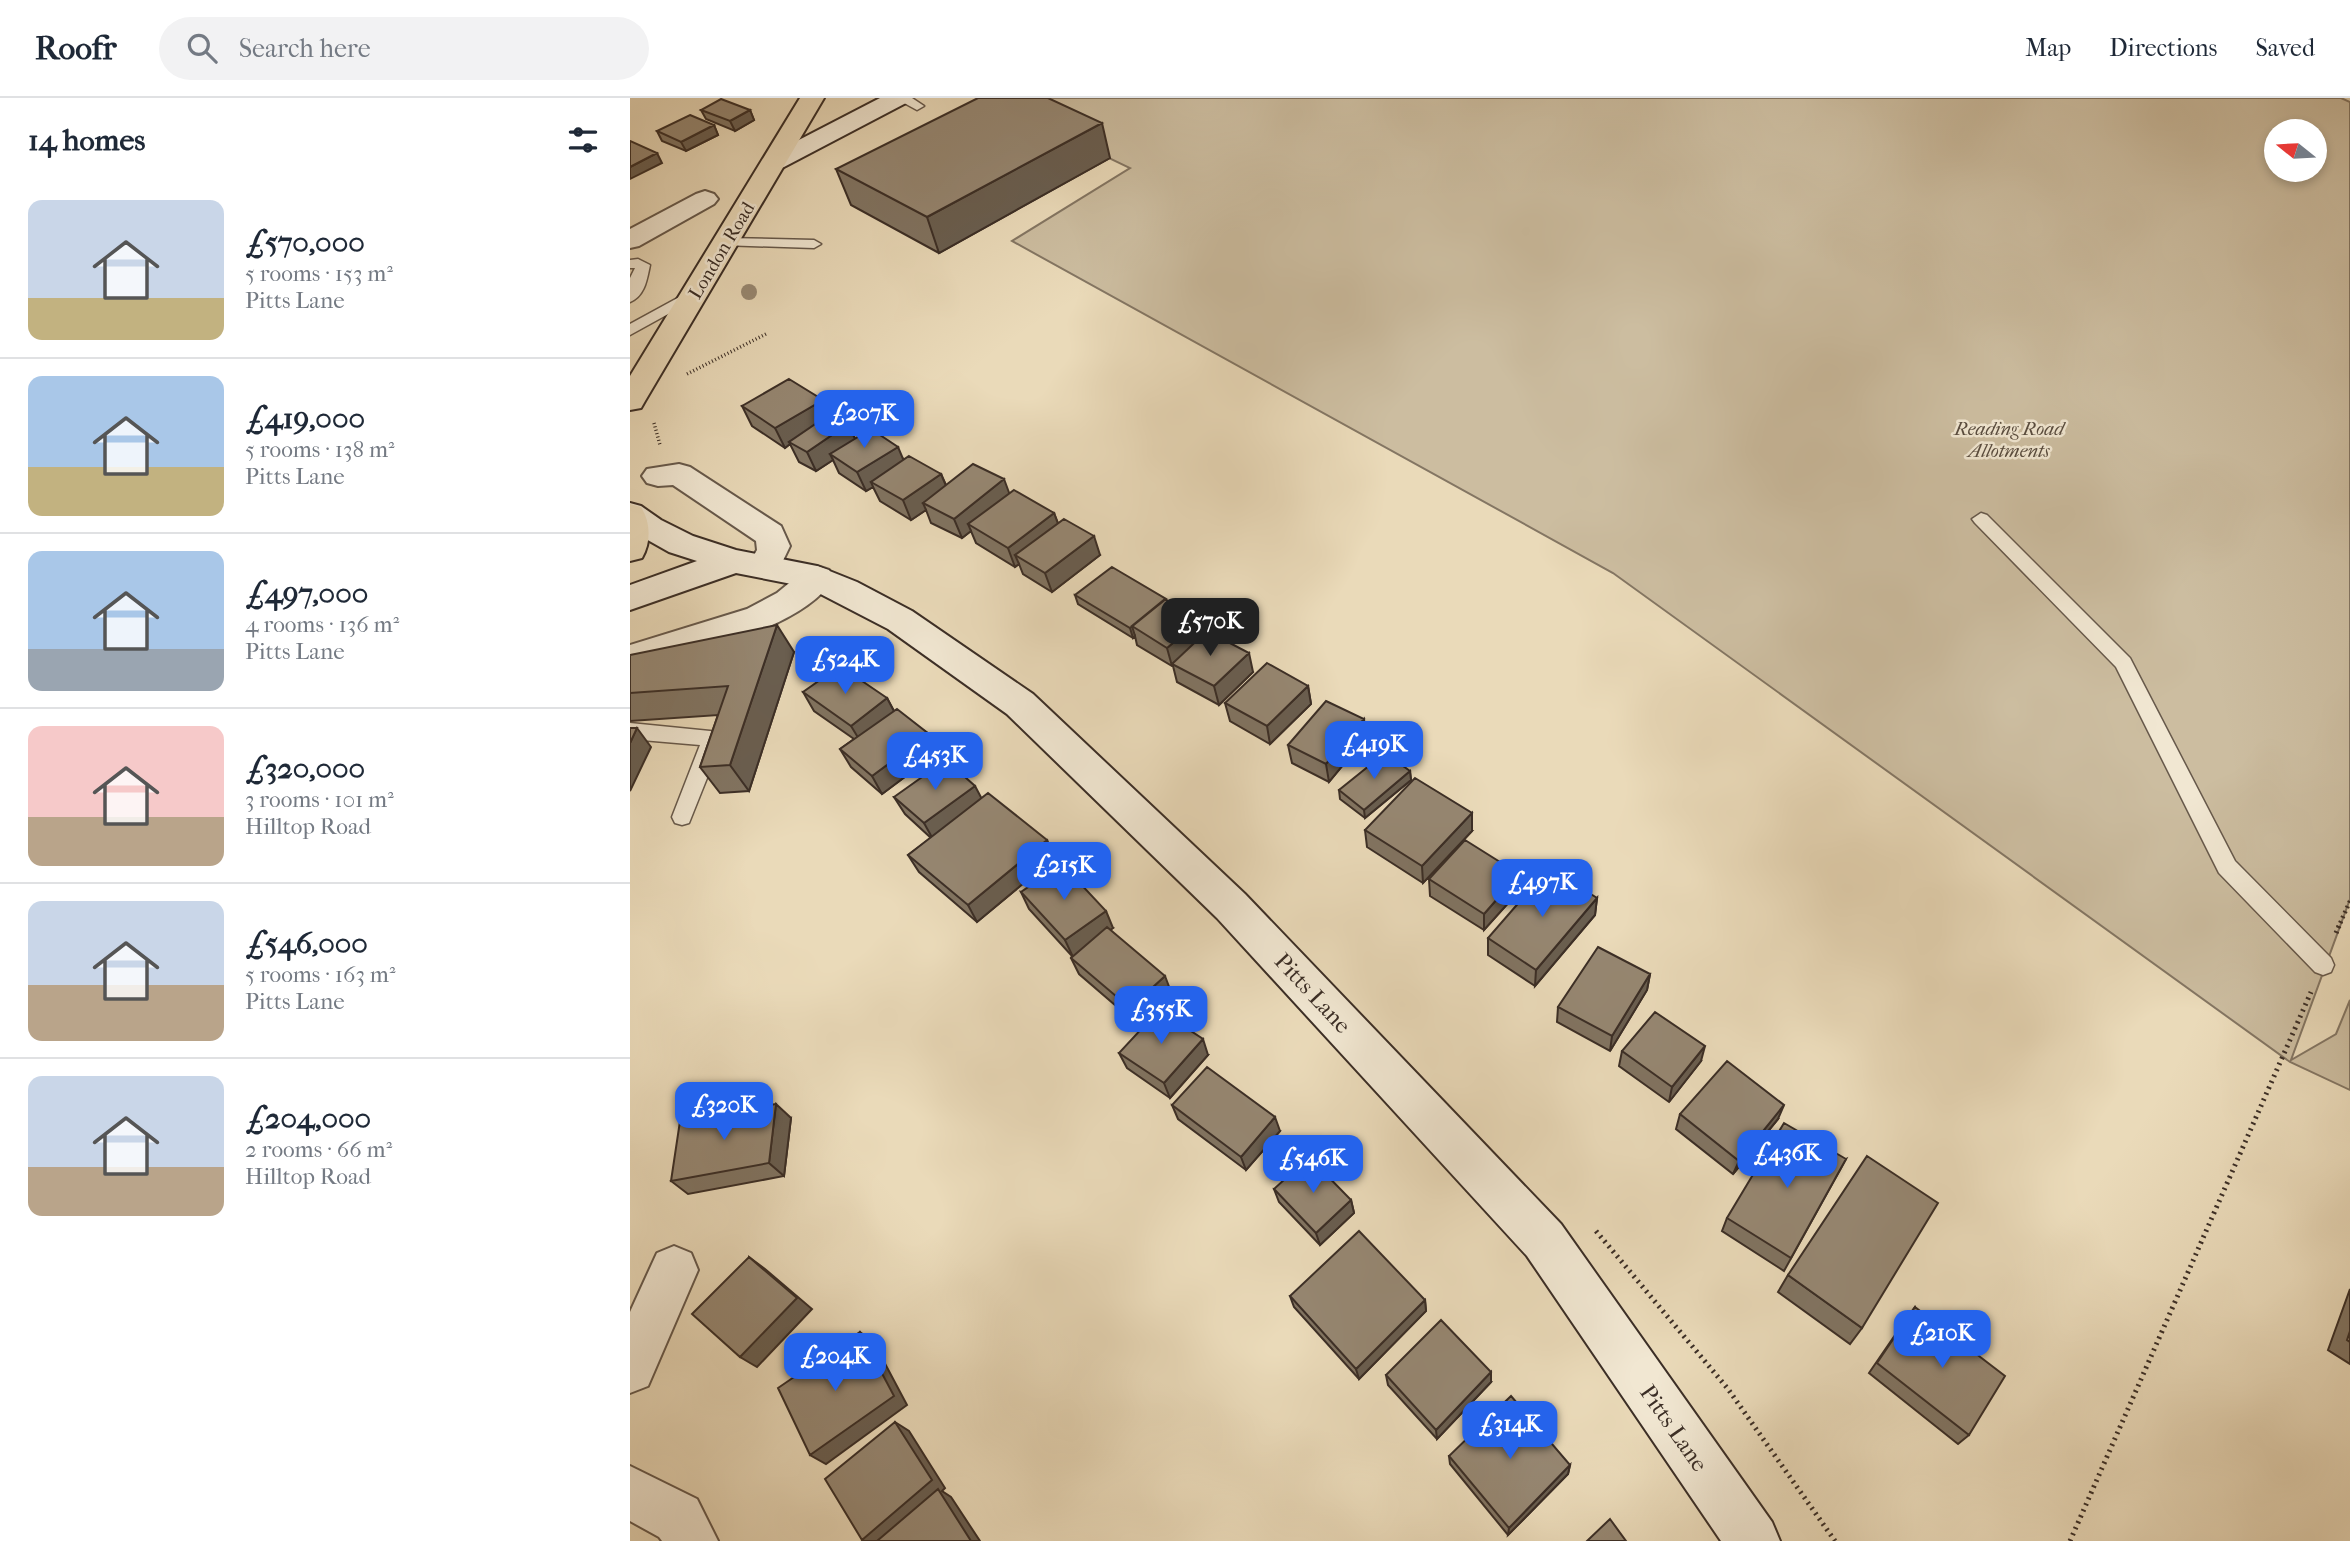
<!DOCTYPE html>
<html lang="en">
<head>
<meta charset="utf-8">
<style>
  :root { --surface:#fff; --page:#f2f2f3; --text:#1f2937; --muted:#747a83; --line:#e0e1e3; --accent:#2563eb }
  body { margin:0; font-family:"IM FELL French Canon",serif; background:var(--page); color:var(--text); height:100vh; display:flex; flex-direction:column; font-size:26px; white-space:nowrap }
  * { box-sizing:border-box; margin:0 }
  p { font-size:23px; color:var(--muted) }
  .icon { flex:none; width:38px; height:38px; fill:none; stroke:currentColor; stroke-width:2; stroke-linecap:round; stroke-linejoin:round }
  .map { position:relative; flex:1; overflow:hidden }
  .details { display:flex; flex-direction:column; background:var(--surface); width:630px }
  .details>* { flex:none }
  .needle { width:46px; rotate:288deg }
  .fabs { position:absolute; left:1634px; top:21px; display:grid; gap:14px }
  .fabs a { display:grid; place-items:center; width:63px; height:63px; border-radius:50%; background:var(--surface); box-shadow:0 4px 10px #0003; font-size:35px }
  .price { position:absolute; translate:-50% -60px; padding:0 16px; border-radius:14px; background:var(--accent); color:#fff; font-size:23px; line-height:46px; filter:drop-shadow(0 2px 4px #0008) }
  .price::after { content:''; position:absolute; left:50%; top:42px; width:21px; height:16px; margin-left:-10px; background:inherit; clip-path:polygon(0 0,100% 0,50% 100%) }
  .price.current { background:#222; color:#fff }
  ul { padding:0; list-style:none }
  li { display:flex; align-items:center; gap:21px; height:175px; padding:0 28px }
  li+li { border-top:2px solid var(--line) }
  li span { display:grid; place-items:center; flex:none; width:196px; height:140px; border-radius:14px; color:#555 }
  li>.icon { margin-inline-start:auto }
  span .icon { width:84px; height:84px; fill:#fffc; stroke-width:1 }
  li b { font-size:30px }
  h2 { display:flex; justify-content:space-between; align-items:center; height:84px; padding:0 28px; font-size:30px }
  header { display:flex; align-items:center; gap:42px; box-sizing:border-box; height:98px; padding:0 35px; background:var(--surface); border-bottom:2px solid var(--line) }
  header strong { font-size:33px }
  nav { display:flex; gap:38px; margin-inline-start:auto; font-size:24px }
  .search { width:490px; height:63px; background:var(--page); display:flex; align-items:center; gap:18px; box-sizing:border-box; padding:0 24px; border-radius:38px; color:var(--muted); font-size:26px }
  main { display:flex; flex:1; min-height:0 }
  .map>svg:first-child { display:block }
</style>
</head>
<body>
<header>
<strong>Roofr</strong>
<div class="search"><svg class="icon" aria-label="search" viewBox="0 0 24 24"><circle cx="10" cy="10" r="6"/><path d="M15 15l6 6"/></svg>Search here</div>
<nav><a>Map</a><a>Directions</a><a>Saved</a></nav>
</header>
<main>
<section class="details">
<h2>14 homes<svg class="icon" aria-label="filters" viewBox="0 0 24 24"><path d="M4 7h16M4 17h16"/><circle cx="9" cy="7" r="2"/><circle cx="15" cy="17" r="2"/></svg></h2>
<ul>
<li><span style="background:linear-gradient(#c9d6e8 70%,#c2b280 0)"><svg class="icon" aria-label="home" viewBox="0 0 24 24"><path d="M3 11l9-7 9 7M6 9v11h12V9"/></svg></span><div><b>£570,000</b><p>5 rooms · 153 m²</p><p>Pitts Lane</p></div></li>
<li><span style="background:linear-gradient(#a9c7e8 65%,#c2b280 0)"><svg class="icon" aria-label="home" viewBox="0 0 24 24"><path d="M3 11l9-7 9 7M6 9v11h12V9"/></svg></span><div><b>£419,000</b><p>5 rooms · 138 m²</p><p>Pitts Lane</p></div></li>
<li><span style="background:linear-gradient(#a9c7e8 70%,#9aa5b1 0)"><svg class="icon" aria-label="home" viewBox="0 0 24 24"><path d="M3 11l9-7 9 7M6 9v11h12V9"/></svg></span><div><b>£497,000</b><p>4 rooms · 136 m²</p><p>Pitts Lane</p></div></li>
<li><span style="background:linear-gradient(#f6c9c9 65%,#b9a48a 0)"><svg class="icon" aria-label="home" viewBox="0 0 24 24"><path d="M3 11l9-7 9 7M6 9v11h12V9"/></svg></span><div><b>£320,000</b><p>3 rooms · 101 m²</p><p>Hilltop Road</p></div></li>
<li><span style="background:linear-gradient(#c9d6e8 60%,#b9a48a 0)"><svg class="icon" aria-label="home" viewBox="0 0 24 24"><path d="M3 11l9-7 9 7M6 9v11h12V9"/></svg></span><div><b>£546,000</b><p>5 rooms · 163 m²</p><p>Pitts Lane</p></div></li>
<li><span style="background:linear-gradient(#c9d6e8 65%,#b9a48a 0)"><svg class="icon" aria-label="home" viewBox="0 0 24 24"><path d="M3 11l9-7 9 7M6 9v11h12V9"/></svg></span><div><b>£204,000</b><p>2 rooms · 66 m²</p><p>Hilltop Road</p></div></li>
</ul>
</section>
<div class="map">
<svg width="1720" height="1443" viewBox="0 0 1720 1443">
  <rect width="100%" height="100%" fill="#eadab9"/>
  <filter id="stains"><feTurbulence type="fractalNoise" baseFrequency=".00286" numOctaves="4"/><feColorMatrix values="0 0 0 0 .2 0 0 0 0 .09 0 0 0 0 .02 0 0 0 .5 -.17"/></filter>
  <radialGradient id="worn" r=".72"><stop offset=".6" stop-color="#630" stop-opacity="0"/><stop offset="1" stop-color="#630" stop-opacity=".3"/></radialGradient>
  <path fill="#ccbda0" stroke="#847663" stroke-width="2" fill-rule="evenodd" d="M 354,0 L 1711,0 L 1720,4 L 1720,801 L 1661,962 L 1706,936 L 1720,902 L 1720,992 L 1660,964 L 983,475 L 382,143 L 500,70 ZM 1647,33 L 1685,33 L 1685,72 L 1647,72 Z"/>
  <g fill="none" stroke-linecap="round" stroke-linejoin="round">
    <defs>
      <path id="lane" d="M 265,0 L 282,0 L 294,8 L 287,12 Z
        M 96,140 L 184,142 L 191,146 L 184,150 L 91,147 L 89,144 Z
        M 8,161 L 20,167 C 17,181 15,198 0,204 L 0,180 L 5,170 L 0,170 L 0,162 Z
        M 64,191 L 72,196 L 69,199 L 0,237 L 0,226 Z
        M 1351,415 L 1357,417 L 1500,560 L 1605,763 L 1701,860 L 1704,867 L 1701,874 L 1693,877 L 1685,874 L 1589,775 L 1486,569 L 1345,425 L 1342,421 Z
        M 0,625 L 90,634 L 93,640 L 59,725 L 52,727 L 45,725 L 42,719 L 70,647 L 0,641 Z"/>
      <path id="street" d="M 75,93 L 84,96 L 88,101 L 84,106 L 9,148 L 0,150 L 0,131 L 66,96 Z
        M 49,366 L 60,369 L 151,428 L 160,448 L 147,475 L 135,479 L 123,475 L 118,467 L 127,452 L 126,443 L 43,387 L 28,388 L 17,385 L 12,378 L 17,371 Z
        M 187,468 L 199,472 L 204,480 C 173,532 56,556 0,573 L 0,547 L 117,511 L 147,495 L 175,472 Z
        M 44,1148 L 61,1155 L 68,1172 L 18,1288 L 0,1295 L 0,1214 L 27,1155 Z
        M 0,1368 L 67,1401 L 88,1443 L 32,1443 L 29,1439 L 0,1423 Z"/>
      <path id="secondary" d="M 250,0 L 280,0 L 276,5 L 154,69 L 145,72 L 136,69 L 132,64 L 136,59 Z
        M 0,405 L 11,408 L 31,422 L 63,438 L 106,452 L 187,468 L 227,484 L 282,513 L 403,596 L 615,796 L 931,1126 L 1142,1424 L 1150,1443 L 1091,1443 L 897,1158 L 587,820 L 377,616 L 258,531 L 177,489 L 106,475 L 0,512 L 0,487 L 67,463 L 39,454 L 0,432 Z"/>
      <path id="primary" d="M 170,0 L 194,0 L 15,303 L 11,310 L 0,312 L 0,278 Z
        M 0,406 L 11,409 C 21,425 21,444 12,460 L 0,463 Z"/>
    </defs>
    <use href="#lane" stroke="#67594b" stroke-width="3"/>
    <use href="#street" stroke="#67594b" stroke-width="4"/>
    <use href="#secondary" stroke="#3b2e26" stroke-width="4"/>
    <use href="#primary" stroke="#3b2e26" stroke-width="4"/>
    <path stroke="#3b2e26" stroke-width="3.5" stroke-dasharray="1 2.5" stroke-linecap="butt" d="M 57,276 L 136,236
      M 24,325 L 30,347"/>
    <path stroke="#3b2e26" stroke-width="4.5" stroke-dasharray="2 3.5" stroke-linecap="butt" d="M 1708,830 L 1720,803"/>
    <path stroke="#3b2e26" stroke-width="5" stroke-dasharray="2 4.5" stroke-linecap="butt" d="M 1706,835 L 1709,828
      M 966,1133 L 1098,1291 L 1205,1443
      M 1440,1443 L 1681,894"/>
    <use href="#lane" fill="#f1e7d2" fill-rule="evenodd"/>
    <use href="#street" fill="#f1e7d2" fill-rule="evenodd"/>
    <use href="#secondary" fill="#f1e7d2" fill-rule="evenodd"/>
    <use href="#primary" fill="#eadab9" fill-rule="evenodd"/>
  </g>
  <circle fill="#9a8b75" cx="119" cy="194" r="8"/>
  <path fill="#817462" stroke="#3b2e26" stroke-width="2" d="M 71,12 L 120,12 L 124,22 L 105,33 L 76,21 Z
    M 84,27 L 88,37 L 56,53 L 32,43 L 27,33 Z
    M 480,60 L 309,155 L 221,107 L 206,71 Z
    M 193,302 L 200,317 L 218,326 L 225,341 L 311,376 L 316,387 L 379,396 L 424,415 L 428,425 L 470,457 L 422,494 L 393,476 L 389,466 L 385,469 L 346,445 L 341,433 L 332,440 L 301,425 L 296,412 L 281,422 L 250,403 L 243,389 L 236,393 L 209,375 L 203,362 L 186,373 L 169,364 L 160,346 L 155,350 L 122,328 L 112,308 Z
    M 445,497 L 574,536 L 623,574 L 589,607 L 547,584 L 543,568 L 542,568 L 507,547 L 505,538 L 503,540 L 448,506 Z
    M 164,554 L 119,693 L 90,695 L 70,669 L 88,617 L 0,623 L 0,557 Z
    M 678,588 L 681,606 L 640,646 L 600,623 L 595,605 Z
    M 173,594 L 257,600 L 264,613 L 299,636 L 308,654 L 252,696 L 221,669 L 210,651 L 224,641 L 184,613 Z
    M 736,639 L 699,684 L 662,665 L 658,647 Z
    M 780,673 L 781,682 L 735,720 L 710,701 L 709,692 Z
    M 264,699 L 352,700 L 425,759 L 347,824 L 289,774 L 278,757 L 301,740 L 275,716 Z
    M 735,732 L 842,733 L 793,785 L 737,749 Z
    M 799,781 L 889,793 L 854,832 L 800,798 Z
    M 391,794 L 483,830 L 480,832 L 541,894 L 507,926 L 449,876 L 441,860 L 442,858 L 399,811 Z
    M 967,800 L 965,817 L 905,888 L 858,857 L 858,840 Z
    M 1020,876 L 1017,892 L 980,953 L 927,924 L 928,909 Z
    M 992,953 L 1071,963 L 1039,1004 L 989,968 Z
    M 489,955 L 578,957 L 540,1000 L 497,970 Z
    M 542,1007 L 650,1033 L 616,1072 L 548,1021 Z
    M 1050,1016 L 1148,1021 L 1103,1076 L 1046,1031 Z
    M 161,1020 L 154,1078 L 58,1096 L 41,1083 Z
    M 1216,1061 L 1154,1173 L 1092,1133 L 1097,1120 Z
    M 644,1091 L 721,1102 L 724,1115 L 690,1147 L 649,1104 Z
    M 1158,1177 L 1232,1230 L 1220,1246 L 1148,1194 Z
    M 1720,1191 L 1720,1266 L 1698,1252 Z
    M 660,1198 L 795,1202 L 796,1213 L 729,1281 L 664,1209 Z
    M 1285,1209 L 1339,1337 L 1328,1346 L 1239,1275 L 1276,1221 Z
    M 756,1277 L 861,1284 L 807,1341 L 758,1287 Z
    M 819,1358 L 940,1367 L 938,1376 L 878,1437 L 820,1366 Z"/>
  <path fill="#695e50" stroke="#3b2e26" stroke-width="2" d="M 120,12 L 124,22 L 105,33 L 100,23 Z
    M 472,25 L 480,60 L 309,155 L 297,119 Z
    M 84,27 L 88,37 L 56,53 L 51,44 Z
    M 27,55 L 32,65 L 0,81 L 0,69 Z
    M 193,302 L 202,321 L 159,344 L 160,346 L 155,350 L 145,330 Z
    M 218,326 L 227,345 L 200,356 L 203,362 L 186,373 L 177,354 Z
    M 268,349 L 276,368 L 241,384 L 243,389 L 236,393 L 227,374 Z
    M 311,376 L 319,395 L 293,405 L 296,412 L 281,422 L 273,402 Z
    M 374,381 L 381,400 L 338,426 L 341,433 L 332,440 L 324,421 Z
    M 424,415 L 431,434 L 385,457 L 389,466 L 385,469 L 378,450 Z
    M 464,438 L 470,457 L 422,494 L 415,475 Z
    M 570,522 L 575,541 L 542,566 L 542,568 L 537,550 Z
    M 147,527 L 164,554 L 119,693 L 100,667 Z
    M 502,528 L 505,538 L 503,540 L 500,530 Z
    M 619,555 L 623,574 L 589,607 L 584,588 Z
    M 678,588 L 681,606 L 640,646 L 637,628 Z
    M 257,600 L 267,619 L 232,646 L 221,628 Z
    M 734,621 L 736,639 L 699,684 L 696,666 Z
    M 7,630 L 21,649 L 0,693 L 0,645 Z
    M 299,636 L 308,654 L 252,696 L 242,678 Z
    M 780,673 L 781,682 L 735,720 L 734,712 Z
    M 345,688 L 354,705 L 304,743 L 294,725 Z
    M 842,715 L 842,733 L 793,785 L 792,768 Z
    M 417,742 L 425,759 L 347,824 L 338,807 Z
    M 889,776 L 889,793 L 854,832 L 854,816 Z
    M 967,800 L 965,817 L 905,888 L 906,872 Z
    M 476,813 L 483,830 L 443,859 L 435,842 Z
    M 1020,876 L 1017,892 L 980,953 L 982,938 Z
    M 535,878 L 541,894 L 507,926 L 500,910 Z
    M 573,941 L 578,957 L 540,1000 L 534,985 Z
    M 1075,948 L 1071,963 L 1039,1004 L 1042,989 Z
    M 146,1006 L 161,1020 L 154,1078 L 139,1065 Z
    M 1154,1007 L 1148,1021 L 1103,1076 L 1109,1063 Z
    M 645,1019 L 650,1033 L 616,1072 L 611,1059 Z
    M 721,1102 L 724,1115 L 690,1147 L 686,1135 Z
    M 119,1159 L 135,1171 L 182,1211 L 127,1269 L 110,1259 Z
    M 795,1202 L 796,1213 L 729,1281 L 726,1271 Z
    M 230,1234 L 244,1245 L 277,1307 L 196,1366 L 180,1357 Z
    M 861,1274 L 861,1284 L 807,1341 L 806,1332 Z
    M 265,1324 L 279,1333 L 315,1390 L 312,1393 L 321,1399 L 350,1443 L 234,1443 L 232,1442 Z
    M 940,1367 L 938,1376 L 878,1437 L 879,1430 Z"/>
  <path fill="#968772" stroke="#3b2e26" stroke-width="2" d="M 348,0 L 418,0 L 472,25 L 297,119 L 206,71 Z
    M 91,1 L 120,12 L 100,23 L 71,12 Z
    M 60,17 L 84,27 L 51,44 L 27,33 Z
    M 0,43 L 27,55 L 0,69 Z
    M 159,281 L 193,302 L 145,330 L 112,308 Z
    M 200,316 L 218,326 L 177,354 L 159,344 Z
    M 241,331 L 268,349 L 227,374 L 200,356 Z
    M 279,358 L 311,376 L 273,402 L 241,384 Z
    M 343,366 L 374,381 L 324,421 L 293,405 Z
    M 384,392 L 424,415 L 378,450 L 338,426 Z
    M 434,421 L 464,438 L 415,475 L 385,457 Z
    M 482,469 L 536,501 L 500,530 L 445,497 Z
    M 535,501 L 570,522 L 537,550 L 502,528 Z
    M 147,527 L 100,667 L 70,669 L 98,588 L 0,595 L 0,557 Z
    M 577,533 L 619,555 L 584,588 L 542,566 Z
    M 637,565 L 678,588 L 637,628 L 595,605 Z
    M 210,568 L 257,600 L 221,628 L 173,594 Z
    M 696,603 L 734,621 L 696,666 L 658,647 Z
    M 267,611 L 299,636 L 242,678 L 210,651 Z
    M 0,630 L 7,630 L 0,645 Z
    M 755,655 L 780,673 L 734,712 L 709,692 Z
    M 316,662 L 345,688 L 294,725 L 264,699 Z
    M 785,680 L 842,715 L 792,768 L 735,732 Z
    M 358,695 L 417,742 L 338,807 L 278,757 Z
    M 835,742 L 889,776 L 854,816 L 799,781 Z
    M 432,766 L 476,813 L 435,842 L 391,794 Z
    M 919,770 L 967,800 L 906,872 L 858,840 Z
    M 477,829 L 535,878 L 500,910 L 441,860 Z
    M 968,849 L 1020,876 L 982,938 L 928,909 Z
    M 529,912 L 573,941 L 534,985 L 489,955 Z
    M 1025,914 L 1075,948 L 1042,989 L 992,953 Z
    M 1097,963 L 1154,1007 L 1109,1063 L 1050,1016 Z
    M 577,969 L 645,1019 L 611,1059 L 542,1007 Z
    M 146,1006 L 139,1065 L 41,1083 L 50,1023 Z
    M 1154,1025 L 1216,1061 L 1161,1160 L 1097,1120 Z
    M 1237,1058 L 1308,1105 L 1232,1230 L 1158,1177 Z
    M 679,1059 L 721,1102 L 686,1135 L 644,1091 Z
    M 729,1133 L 795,1202 L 726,1271 L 660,1198 Z
    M 119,1159 L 167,1200 L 110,1259 L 62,1216 Z
    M 1285,1209 L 1375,1278 L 1339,1337 L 1247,1265 Z
    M 811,1222 L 861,1274 L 806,1332 L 756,1277 Z
    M 1720,1233 L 1720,1244 L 1717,1242 Z
    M 230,1234 L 264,1298 L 180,1357 L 148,1290 Z
    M 881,1298 L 940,1367 L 879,1430 L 819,1358 Z
    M 265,1324 L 302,1382 L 232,1442 L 195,1381 Z
    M 308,1391 L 341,1443 L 247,1443 Z
    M 980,1421 L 996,1443 L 957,1443 Z"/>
  <g text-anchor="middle" stroke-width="5" stroke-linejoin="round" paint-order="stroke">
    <g font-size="19" fill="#3b2e26" stroke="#f1e7d2">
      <text transform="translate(91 152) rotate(-59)" y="7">London Road</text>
    </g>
    <g font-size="19" font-style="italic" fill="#584b3e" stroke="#f1e7d2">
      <text x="1379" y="337">Reading Road<tspan x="1379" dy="22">Allotments</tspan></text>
    </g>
    <g font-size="23" fill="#3b2e26" stroke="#f1e7d2">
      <text transform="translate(683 895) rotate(47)" y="8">Pitts Lane</text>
      <text transform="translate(1044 1330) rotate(55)" y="8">Pitts Lane</text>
    </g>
  </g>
  <rect width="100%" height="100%" filter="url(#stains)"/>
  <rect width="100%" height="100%" fill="url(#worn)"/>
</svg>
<div class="fabs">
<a><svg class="needle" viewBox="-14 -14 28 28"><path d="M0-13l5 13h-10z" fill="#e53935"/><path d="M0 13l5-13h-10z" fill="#747a83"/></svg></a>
</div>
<b class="price" style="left:234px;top:352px">£207K</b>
<b class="price current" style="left:580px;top:560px">£570K</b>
<b class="price" style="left:215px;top:598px">£524K</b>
<b class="price" style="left:744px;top:683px">£419K</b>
<b class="price" style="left:305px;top:694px">£453K</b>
<b class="price" style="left:434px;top:804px">£215K</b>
<b class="price" style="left:912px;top:821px">£497K</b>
<b class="price" style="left:531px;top:948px">£355K</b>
<b class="price" style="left:94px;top:1044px">£320K</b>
<b class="price" style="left:1157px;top:1092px">£436K</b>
<b class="price" style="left:683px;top:1097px">£546K</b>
<b class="price" style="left:1312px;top:1272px">£210K</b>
<b class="price" style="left:205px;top:1295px">£204K</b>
<b class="price" style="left:880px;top:1363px">£314K</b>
</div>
</main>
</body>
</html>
